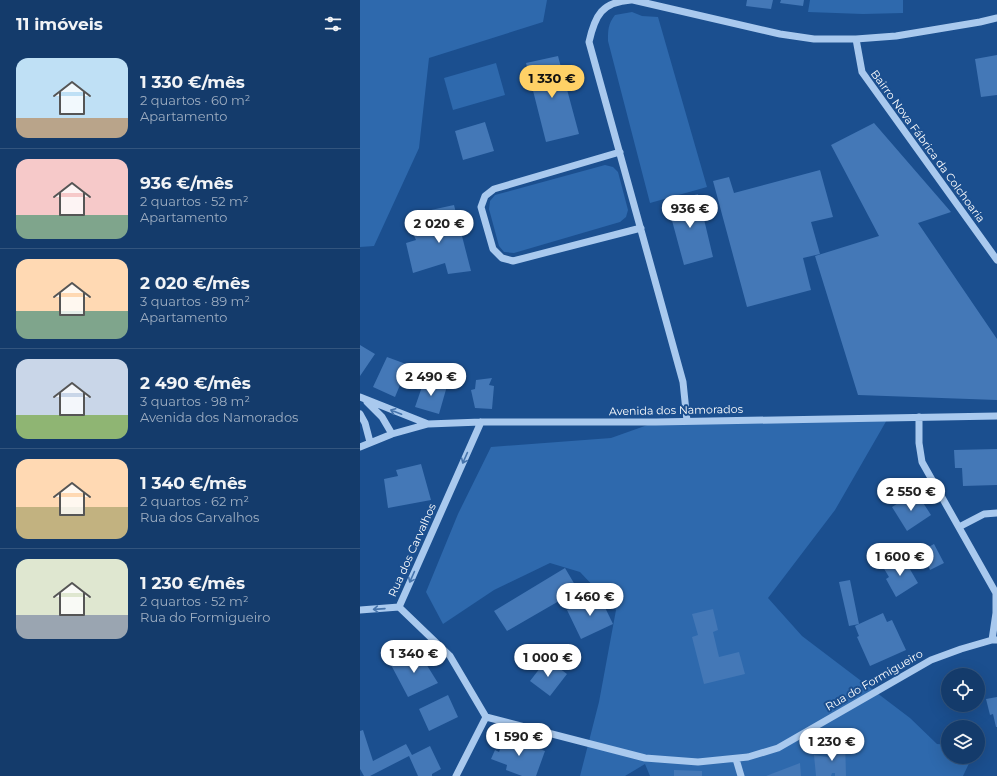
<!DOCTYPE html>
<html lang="pt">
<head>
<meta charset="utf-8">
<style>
  :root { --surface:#143b6b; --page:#214673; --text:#f1f3f6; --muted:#9dadc1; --line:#33557e; --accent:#ffd166 }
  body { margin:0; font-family:Montserrat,sans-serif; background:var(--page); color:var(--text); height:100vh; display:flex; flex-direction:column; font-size:15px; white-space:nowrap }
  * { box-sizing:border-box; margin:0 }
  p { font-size:13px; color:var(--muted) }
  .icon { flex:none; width:22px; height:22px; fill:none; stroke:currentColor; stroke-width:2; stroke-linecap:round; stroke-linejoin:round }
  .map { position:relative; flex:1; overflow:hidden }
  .drawer { display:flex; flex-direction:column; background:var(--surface); width:360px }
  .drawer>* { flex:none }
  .tools { position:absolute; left:581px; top:668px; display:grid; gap:8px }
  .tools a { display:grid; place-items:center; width:44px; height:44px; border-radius:50%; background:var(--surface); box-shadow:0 4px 16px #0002,0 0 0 1px var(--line); font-size:20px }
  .price { position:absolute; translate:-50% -34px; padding:0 9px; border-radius:14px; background:#fff; color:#222; font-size:13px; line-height:26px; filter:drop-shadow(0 1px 2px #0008) }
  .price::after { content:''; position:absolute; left:50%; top:24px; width:12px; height:9px; margin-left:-6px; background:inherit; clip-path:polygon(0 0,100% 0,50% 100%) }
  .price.active { background:var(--accent); color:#111 }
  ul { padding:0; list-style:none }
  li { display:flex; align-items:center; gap:12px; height:100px; padding:0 16px }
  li+li { border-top:1px solid var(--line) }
  li span { display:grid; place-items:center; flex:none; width:112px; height:80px; border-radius:12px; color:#555 }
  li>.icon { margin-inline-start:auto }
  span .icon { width:48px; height:48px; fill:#fffc; stroke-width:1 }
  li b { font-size:17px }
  h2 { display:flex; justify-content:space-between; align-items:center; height:48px; padding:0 16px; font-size:17px }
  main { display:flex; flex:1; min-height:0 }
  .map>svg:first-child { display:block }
</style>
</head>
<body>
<main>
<section class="drawer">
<h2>11 imóveis<svg class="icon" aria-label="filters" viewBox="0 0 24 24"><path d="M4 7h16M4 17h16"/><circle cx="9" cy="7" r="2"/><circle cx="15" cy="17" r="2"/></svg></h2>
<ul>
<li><span style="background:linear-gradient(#bfe0f5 75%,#b9a48a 0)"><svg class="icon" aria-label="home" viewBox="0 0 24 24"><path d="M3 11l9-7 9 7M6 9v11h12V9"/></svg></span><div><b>1 330 €/mês</b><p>2 quartos · 60 m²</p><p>Apartamento</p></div></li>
<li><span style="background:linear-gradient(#f6c9c9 70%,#7fa58c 0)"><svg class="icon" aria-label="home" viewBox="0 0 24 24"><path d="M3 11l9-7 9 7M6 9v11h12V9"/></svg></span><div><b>936 €/mês</b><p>2 quartos · 52 m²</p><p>Apartamento</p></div></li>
<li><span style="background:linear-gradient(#ffd9b3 65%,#7fa58c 0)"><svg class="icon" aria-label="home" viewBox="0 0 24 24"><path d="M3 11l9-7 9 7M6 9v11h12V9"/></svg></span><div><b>2 020 €/mês</b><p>3 quartos · 89 m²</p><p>Apartamento</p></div></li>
<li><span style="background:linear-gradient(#c9d6e8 70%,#8fb573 0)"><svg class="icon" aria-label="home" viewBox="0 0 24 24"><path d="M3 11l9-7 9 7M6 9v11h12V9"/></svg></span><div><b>2 490 €/mês</b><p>3 quartos · 98 m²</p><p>Avenida dos Namorados</p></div></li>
<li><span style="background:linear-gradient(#ffd9b3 60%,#c2b280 0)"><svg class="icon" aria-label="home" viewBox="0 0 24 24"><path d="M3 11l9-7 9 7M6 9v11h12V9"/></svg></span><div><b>1 340 €/mês</b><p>2 quartos · 62 m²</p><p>Rua dos Carvalhos</p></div></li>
<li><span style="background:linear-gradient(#dfe7d0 70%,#9aa5b1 0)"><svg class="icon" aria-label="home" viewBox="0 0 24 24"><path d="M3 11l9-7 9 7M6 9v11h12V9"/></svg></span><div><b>1 230 €/mês</b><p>2 quartos · 52 m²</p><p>Rua do Formigueiro</p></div></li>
</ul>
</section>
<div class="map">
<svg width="637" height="776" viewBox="0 0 637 776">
  <rect width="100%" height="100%" fill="#1b4f8f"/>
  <path fill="#2e69ad" d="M 0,0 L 187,0 L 183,22 L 69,58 L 59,148 L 14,246 L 0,247 Z
    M 450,0 L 543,0 L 543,13 L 503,14 L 448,12 Z
    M 272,12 L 282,16 L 298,17 L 347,187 L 290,203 L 248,41 C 248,30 248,24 255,15 Z
    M 136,63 L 145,95 L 93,110 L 84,78 Z
    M 245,165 L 253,167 L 258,172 L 268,210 L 266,217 L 260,222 L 154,253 L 144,252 L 139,246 L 129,209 L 130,201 L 135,195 Z
    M 528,418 L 475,510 L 408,598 L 442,636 L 550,718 L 577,744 L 588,745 L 588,757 L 612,757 L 603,776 L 290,776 L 285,764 L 265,776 L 220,776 L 239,702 L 256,610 L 220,572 L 190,563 L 134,590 L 83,624 L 66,592 L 98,514 L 131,447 L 251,438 L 296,422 Z"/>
  <path fill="#4478b7" d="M 387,0 L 413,0 L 411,9 L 386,6 Z
    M 421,0 L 444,0 L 443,6 L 420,3 Z
    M 637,55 L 637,95 L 621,97 L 615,59 Z
    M 198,56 L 219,134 L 186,142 L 166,63 Z
    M 125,122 L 134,151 L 103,160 L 95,131 Z
    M 514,123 L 591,212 L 558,223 L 637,339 L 637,400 L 498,395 L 455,256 L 519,236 L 471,145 Z
    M 460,170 L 473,217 L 451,222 L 460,254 L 443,258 L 451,290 L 387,307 L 353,181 L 369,177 L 374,193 Z
    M 338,194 L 353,257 L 324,265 L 307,202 Z
    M 94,205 L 111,271 L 88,274 L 85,263 L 53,273 L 46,243 L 56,240 L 51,229 L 74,223 L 71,210 Z
    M 0,345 L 15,354 L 0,376 Z
    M 27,357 L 46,364 L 45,368 L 56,372 L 48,389 L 40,385 L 35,397 L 13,387 Z
    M 132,378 L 129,385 L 134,386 L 132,409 L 115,408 L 111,390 L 115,389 L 116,380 Z
    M 64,381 L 87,386 L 79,414 L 55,407 Z
    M 637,449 L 637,485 L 603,486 L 602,468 L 595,468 L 594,450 Z
    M 61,464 L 71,500 L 28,508 L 24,479 L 38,476 L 36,470 Z
    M 554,493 L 559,499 L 560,498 L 571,515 L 547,531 L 532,507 Z
    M 574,544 L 584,563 L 570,570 L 561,551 Z
    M 544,559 L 558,583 L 536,597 L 526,579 L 529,577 L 523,567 L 534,561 L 536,564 Z
    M 205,568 L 218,590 L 147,631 L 134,611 Z
    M 490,580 L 499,624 L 523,613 L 527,622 L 532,620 L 546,650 L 510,666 L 497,637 L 499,636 L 495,626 L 499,624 L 489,626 L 479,582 Z
    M 239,595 L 253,624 L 221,639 L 207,610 Z
    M 353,609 L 358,630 L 353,632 L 359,657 L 379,652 L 385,674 L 344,684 L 332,637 L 338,635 L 332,614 Z
    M 58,651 L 78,683 L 48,697 L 30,663 Z
    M 187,659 L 207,674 L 190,696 L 170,681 Z
    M 88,695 L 98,717 L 69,731 L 59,709 Z
    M 637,697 L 637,727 L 636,727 L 633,714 L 630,715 L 626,699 Z
    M 3,730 L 13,761 L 46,744 L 52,755 L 70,746 L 81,769 L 72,774 L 72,776 L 58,776 L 49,756 L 10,776 L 4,776 L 0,769 L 0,731 Z
    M 145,736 L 185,751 L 176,776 L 162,776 L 146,770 L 147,765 L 131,759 L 135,750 L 139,752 Z
    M 485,738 L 486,776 L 475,776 L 475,773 L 472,773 L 471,776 L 456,776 L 454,755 L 467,757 L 474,760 L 474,755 L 470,746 Z
    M 440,763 L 441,776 L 406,776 Z
    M 314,770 L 342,771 L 342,776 L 314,776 Z"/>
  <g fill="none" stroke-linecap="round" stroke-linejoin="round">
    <path stroke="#a9c9ee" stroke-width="7" d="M 271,0 C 242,2 235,15 229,42 L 323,382 L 327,421
      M 273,0 L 420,34 L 454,39 L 496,39 L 536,36 L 620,22 L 637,18
      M 496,39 L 502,72 L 637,260
      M 260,152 L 134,189 L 125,196 L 121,207 L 133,249 L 142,258 L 153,261 L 281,228
      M 0,397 L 68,424
      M 7,402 L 22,417 L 32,434
      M 0,414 L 5,423 L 10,442
      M 559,417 L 559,443 L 562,462 L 636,593 L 636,613 L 632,640
      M 0,447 L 32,434 L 68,424 L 121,422 L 296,422 L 637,416
      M 599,527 L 624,514 L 637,513
      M 39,607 L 121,422
      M 39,607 L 90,656 L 126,717
      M 0,610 L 39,607
      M 126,717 L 285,758 L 338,762 L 388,757 L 418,748 L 571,660 L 601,649 L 632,640 L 637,640
      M 376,759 L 381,776
      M 96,776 L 126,717"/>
  </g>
  <defs><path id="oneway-shaft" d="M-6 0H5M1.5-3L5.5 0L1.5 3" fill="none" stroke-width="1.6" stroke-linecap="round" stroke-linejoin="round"/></defs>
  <g stroke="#4674ac">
    <use href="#oneway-shaft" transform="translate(36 412) rotate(-159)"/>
    <use href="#oneway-shaft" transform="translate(105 458) rotate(114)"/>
    <use href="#oneway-shaft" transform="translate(52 577) rotate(114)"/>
    <use href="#oneway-shaft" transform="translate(19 609) rotate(176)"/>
  </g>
  <g text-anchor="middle" stroke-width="4" stroke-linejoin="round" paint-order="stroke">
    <g font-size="11" fill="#fff" stroke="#1b4f8f">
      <text transform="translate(568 146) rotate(54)" y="4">Bairro Nova Fábrica da Colchoaria</text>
      <text transform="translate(316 410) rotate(-1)" y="4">Avenida dos Namorados</text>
      <text transform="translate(52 550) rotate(-66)" y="4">Rua dos Carvalhos</text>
      <text transform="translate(514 680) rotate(-30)" y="4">Rua do Formigueiro</text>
    </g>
  </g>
</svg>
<div class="tools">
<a><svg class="icon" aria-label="locate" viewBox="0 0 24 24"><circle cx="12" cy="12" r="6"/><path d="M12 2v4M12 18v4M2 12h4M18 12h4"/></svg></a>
<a><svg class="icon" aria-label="layers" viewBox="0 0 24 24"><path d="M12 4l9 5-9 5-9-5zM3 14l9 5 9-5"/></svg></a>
</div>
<b class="price active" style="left:192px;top:99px">1 330 €</b>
<b class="price" style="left:330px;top:229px">936 €</b>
<b class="price" style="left:79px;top:244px">2 020 €</b>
<b class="price" style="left:71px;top:397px">2 490 €</b>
<b class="price" style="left:551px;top:512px">2 550 €</b>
<b class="price" style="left:540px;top:577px">1 600 €</b>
<b class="price" style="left:230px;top:617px">1 460 €</b>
<b class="price" style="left:54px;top:674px">1 340 €</b>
<b class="price" style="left:188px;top:678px">1 000 €</b>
<b class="price" style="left:159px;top:757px">1 590 €</b>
<b class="price" style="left:472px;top:762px">1 230 €</b>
</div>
</main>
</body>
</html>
